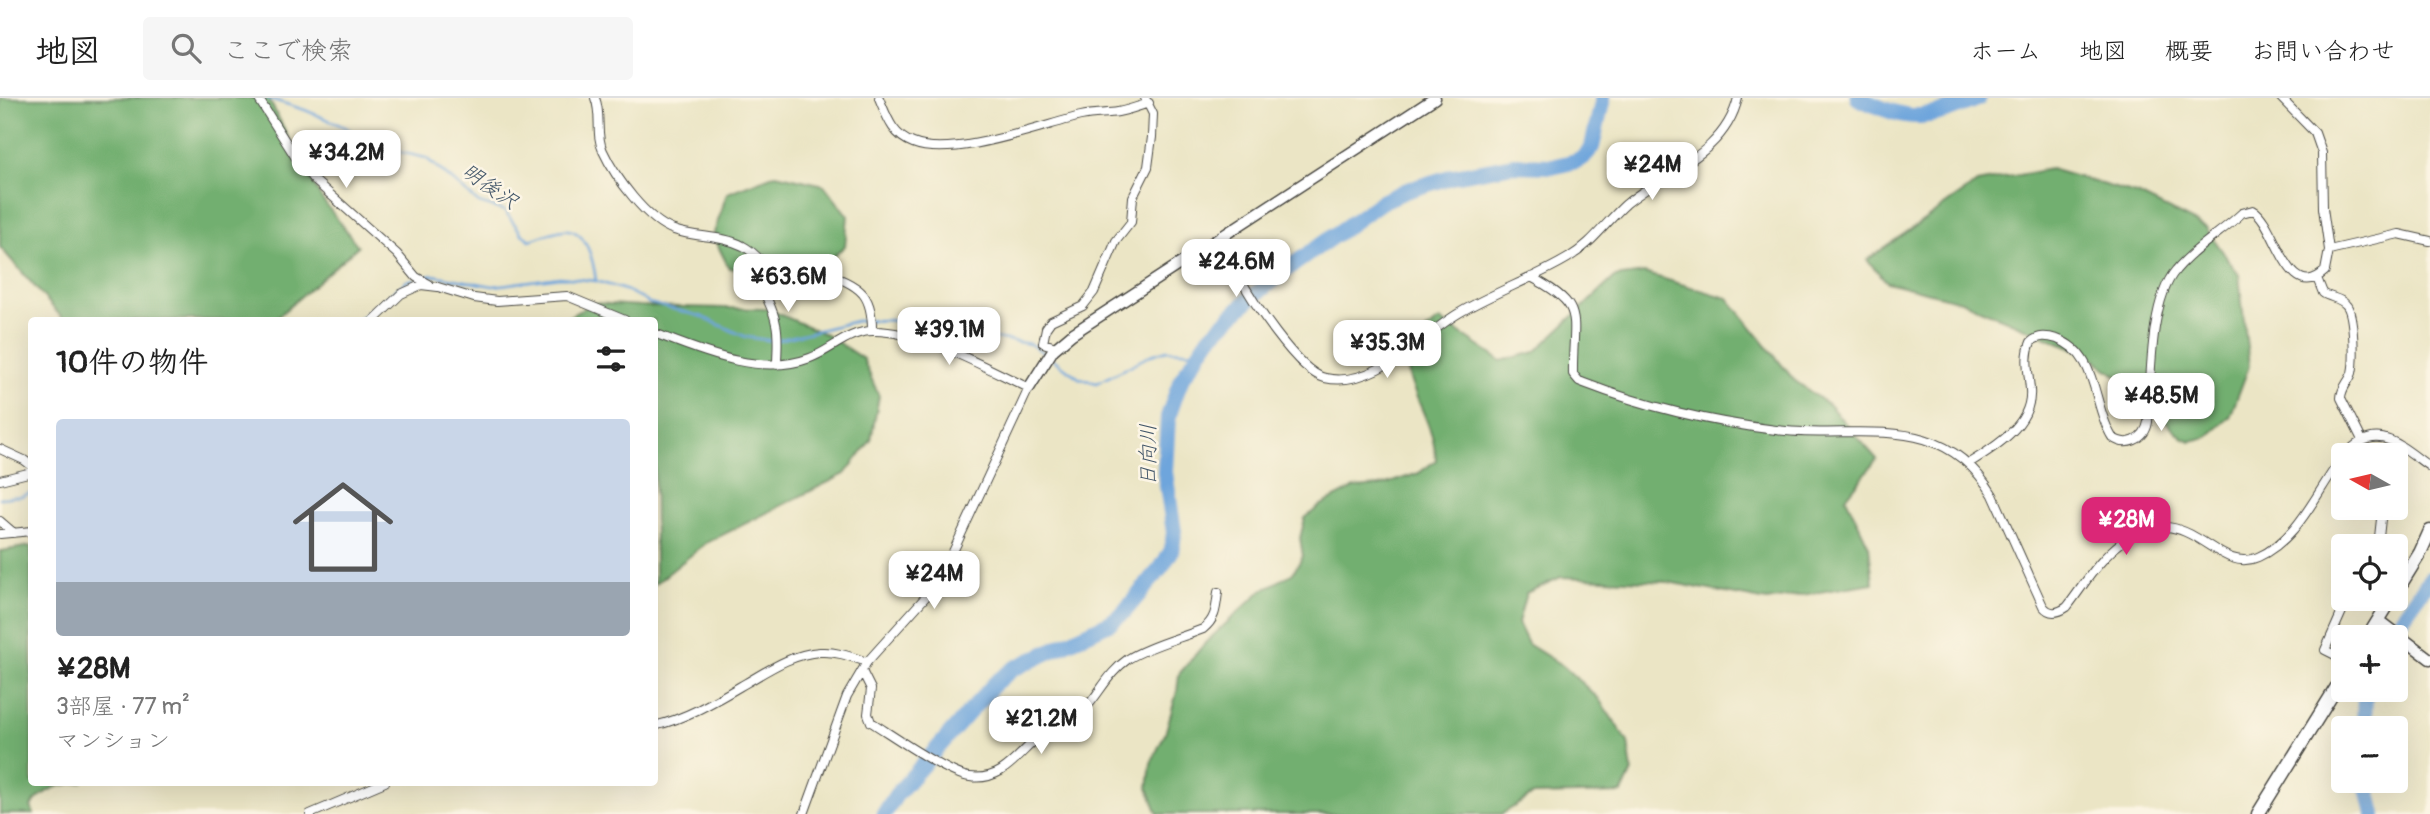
<!DOCTYPE html>
<html lang="ja">
<head>
<meta charset="utf-8">
<style>
  :root { --surface:#fff; --page:#f6f6f6; --text:#222; --muted:#767676; --line:#e0e0e0; --accent:#db2777 }
  body { margin:0; font-family:Pangolin,"Klee One",sans-serif; background:var(--page); color:var(--text); height:100vh; display:flex; flex-direction:column; font-size:26px; white-space:nowrap }
  * { box-sizing:border-box; margin:0 }
  p { font-size:23px; color:var(--muted) }
  .icon { flex:none; width:38px; height:38px; fill:none; stroke:currentColor; stroke-width:2; stroke-linecap:round; stroke-linejoin:round }
  .map { position:relative; flex:1; overflow:hidden }
  .panel { position:absolute; left:28px; top:219px; width:630px; height:469px; display:flex; flex-direction:column; background:var(--surface); border-radius:7px; box-shadow:0 7px 28px #0002 }
  .panel>* { flex:none }
  .needle { width:46px; rotate:278deg }
  .buttons { position:absolute; left:2331px; top:345px; display:grid; gap:14px }
  .buttons a { display:grid; place-items:center; width:77px; height:77px; border-radius:7px; background:var(--surface); box-shadow:0 7px 28px #0002; font-size:35px }
  .price { position:absolute; translate:-50% -60px; padding:0 16px; border-radius:14px; background:#fff; color:#222; font-size:23px; line-height:46px; filter:drop-shadow(0 2px 4px #0008) }
  .price::after { content:''; position:absolute; left:50%; top:42px; width:21px; height:16px; margin-left:-10px; background:inherit; clip-path:polygon(0 0,100% 0,50% 100%) }
  .price.current { background:var(--accent); color:#fff }
  ul { padding:0; list-style:none }
  li { display:grid; align-content:center; gap:14px; height:371px; padding:0 28px }
  li+li { border-top:2px solid var(--line) }
  li span { display:grid; place-items:center; height:217px; border-radius:7px; color:#555 }
  li>.icon { margin-inline-start:auto }
  span .icon { width:126px; height:126px; fill:#fffc; stroke-width:1 }
  li b { font-size:30px }
  h2 { display:flex; justify-content:space-between; align-items:center; height:84px; padding:0 28px; font-size:30px }
  header { display:flex; align-items:center; gap:42px; box-sizing:border-box; height:98px; padding:0 35px; background:var(--surface); border-bottom:2px solid var(--line) }
  header strong { font-size:33px }
  nav { display:flex; gap:38px; margin-inline-start:auto; font-size:24px }
  .search { width:490px; height:63px; background:var(--page); display:flex; align-items:center; gap:18px; box-sizing:border-box; padding:0 24px; border-radius:7px; color:var(--muted); font-size:26px }
  .map>svg:first-child { display:block }
</style>
</head>
<body>
<header>
<strong>地図</strong>
<div class="search"><svg class="icon" aria-label="search" viewBox="0 0 24 24"><circle cx="10" cy="10" r="6"/><path d="M15 15l6 6"/></svg>ここで検索</div>
<nav><a>ホーム</a><a>地図</a><a>概要</a><a>お問い合わせ</a></nav>
</header>
<div class="map">
<svg width="2430" height="716" viewBox="0 0 2430 716">
  <rect width="100%" height="100%" fill="#fcf5e5"/>
  <filter id="ink" filterUnits="userSpaceOnUse"><feTurbulence type="fractalNoise" baseFrequency=".0143" numOctaves="2"/><feDisplacementMap in="SourceGraphic" scale="14" xChannelSelector="R" yChannelSelector="G"/><feConvolveMatrix kernelMatrix="1 2 1 2 8 2 1 2 1" color-interpolation-filters="sRGB"/></filter>
  <filter id="wash" filterUnits="userSpaceOnUse"><feTurbulence type="fractalNoise" baseFrequency=".00686" numOctaves="4" result="noise"/><feDisplacementMap in="SourceGraphic" scale="28" xChannelSelector="R" yChannelSelector="G"/><feGaussianBlur stdDeviation="1.57" result="paint"/><feColorMatrix in="noise" values="0 0 0 0 0 0 0 0 0 0 0 0 0 0 0 0 0 1.4 0 .05"/><feComposite in="paint" operator="in"/></filter>
  <g filter="url(#wash)">
    <rect width="100%" height="100%" fill="#ebe5c5"/>
    <path fill="#72af6f" stroke="#4e6d4d" stroke-width="2" d="M 0,0 L 268,0 L 321,100 L 358,148 L 274,222 L 64,222 L 0,149 Z
      M 2050,71 L 2139,97 L 2206,130 L 2239,177 L 2249,268 L 2230,319 L 2207,339 L 2191,343 L 2182,339 L 2125,284 L 2087,256 L 1961,203 L 1887,184 L 1867,162 L 1977,85 Z
      M 776,76 L 824,87 L 848,118 L 845,148 L 817,172 L 783,177 L 729,170 L 713,138 L 727,95 Z
      M 1644,175 L 1728,200 L 1794,282 L 1829,307 L 1877,361 L 1846,400 L 1869,448 L 1873,485 L 1767,503 L 1668,484 L 1561,479 L 1526,495 L 1518,525 L 1528,546 L 1563,568 L 1598,600 L 1628,644 L 1632,673 L 1622,695 L 1533,697 L 1502,716 L 1158,716 L 1148,690 L 1151,665 L 1165,636 L 1177,594 L 1179,576 L 1206,544 L 1260,494 L 1293,475 L 1303,458 L 1300,440 L 1305,420 L 1321,407 L 1354,390 L 1380,388 L 1419,375 L 1436,362 C 1435,353 1434,344 1431,335 C 1416,287 1383,260 1440,222 L 1501,263 L 1535,254 L 1615,179 Z
      M 593,205 L 640,208 L 768,211 L 825,236 L 863,261 L 879,298 L 871,342 L 845,376 L 706,445 L 655,486 L 654,222 L 563,222 Z
      M 31,448 L 32,684 L 83,684 C 60,687 46,689 31,708 L 34,716 L 0,716 L 0,453 Z"/>
    <g fill="none" stroke-linecap="round" stroke-linejoin="round">
      <path stroke="#6ea5dc" stroke-width="2.5" d="M 267,0 L 305,12 L 347,30 L 369,47 L 426,60 L 479,105 L 505,113 L 522,136 L 530,142 C 540,139 552,133 563,132 C 587,129 594,166 596,183
        M 421,180 L 433,177 L 493,188 L 560,179 L 596,183 L 628,193 L 649,205 L 700,218 L 746,239 L 774,243 L 856,223 L 888,222 L 1030,246 L 1047,257
        M 358,222 L 407,183 L 414,181
        M 1053,261 L 1079,280 L 1097,285 L 1151,257 L 1167,252 L 1198,254
        M 0,400 L 22,398 L 32,394"/>
      <path stroke="#6ea5dc" stroke-width="16" d="M 1858,0 C 1913,25 1925,23 1979,0
        M 2389,539 L 2430,481
        M 2364,630 L 2365,592
        M 2366,682 L 2374,716
        M 884,716 L 896,697 L 995,585 L 1013,571 L 1111,524 L 1124,514 L 1161,470 L 1172,452 L 1174,434 L 1165,374 L 1168,319 L 1181,282 L 1210,239 L 1246,204 L 1283,174 L 1381,104 L 1405,93 L 1454,78 L 1513,67 L 1556,68 L 1576,63 L 1584,59 L 1592,49 L 1603,0"/>
    </g>
  </g>
  <g filter="url(#ink)">
    <g fill="none" stroke-linecap="round" stroke-linejoin="round">
      <defs>
        <path id="minor" d="M 258,0 L 296,60 L 313,81 L 397,156 L 416,179 L 429,186
          M 595,0 C 602,17 595,36 603,53 C 615,79 647,123 674,132 C 696,140 722,137 743,148 C 750,151 757,159 764,165 C 788,165 846,176 863,196 C 871,206 872,219 872,232
          M 879,0 C 887,19 892,37 913,45 C 952,61 1040,28 1081,18 C 1093,15 1106,16 1118,14 C 1129,12 1139,8 1149,5
          M 1221,137 C 1227,150 1232,164 1238,176 C 1251,201 1298,274 1325,280 C 1375,291 1420,238 1459,215 C 1494,194 1533,181 1568,160 C 1592,146 1606,124 1626,106 C 1666,73 1725,56 1738,0
          M 2329,152 L 2399,136 L 2430,143
          M 764,165 C 758,199 771,199 776,226 C 779,238 777,254 777,267
          M 1531,179 C 1588,209 1572,218 1573,276 L 1579,283 L 1584,285 C 1646,309 1710,324 1776,332 C 1858,343 1940,309 1993,397 L 2043,508 C 2050,517 2058,515 2067,509 C 2084,487 2098,462 2122,444 C 2189,396 2214,479 2258,459 C 2300,440 2317,392 2343,359
          M 2317,180 L 2323,195 C 2330,200 2342,200 2347,208 C 2354,218 2355,262 2352,275 C 2349,284 2341,290 2341,300 L 2362,342
          M 374,222 L 401,196 L 421,187 L 438,189 L 474,200 L 497,203 L 567,198 L 625,222
          M 654,235 C 701,253 760,279 810,260 C 832,252 848,233 873,233 C 920,232 986,270 1029,290 L 939,484 L 867,564 L 847,598 L 804,716
          M 1056,249 L 1043,245 L 1046,230 L 1051,223 L 1083,208 L 1094,194 L 1116,143 L 1131,124 L 1133,99 L 1148,69 L 1152,39 L 1153,16 L 1145,0
          M 0,351 L 24,362 L 32,368
          M 2345,357 C 2377,322 2399,347 2430,369
          M 1969,365 C 1994,350 2033,326 2030,292 C 2029,275 2024,260 2031,244 C 2039,237 2047,238 2057,241 C 2099,256 2092,307 2112,339 C 2126,350 2145,342 2148,324 C 2151,283 2149,203 2176,172 C 2195,149 2221,135 2242,115 L 2253,112 C 2276,124 2287,208 2325,173 L 2329,152 L 2323,110 L 2322,55 L 2315,35 L 2281,0
          M 0,382 L 32,374
          M 0,423 L 14,435
          M 0,436 L 32,433
          M 2378,448 L 2382,412
          M 2396,469 L 2409,473
          M 2343,561 L 2325,552 L 2348,500
          M 862,573 L 871,591 L 868,616 L 871,624 C 892,637 949,677 970,679 C 1006,684 1020,651 1045,634 C 1059,625 1075,623 1086,610 C 1101,593 1109,574 1128,561 C 1151,547 1178,541 1203,531 C 1216,521 1216,510 1218,494
          M 654,628 C 688,620 717,602 746,585 C 770,571 792,556 820,554 C 836,553 852,559 867,564
          M 310,716 L 385,684"/>
        <path id="tertiary" d="M 1029,290 L 1053,252 L 1072,236 L 1435,0
          M 2379,522 L 2430,561"/>
        <path id="secondary" d="M 2396,494 L 2420,455 L 2430,433
          M 2368,539 L 2392,500
          M 2258,716 L 2343,579"/>
      </defs>
      <use href="#minor" stroke="#484742" stroke-width="10"/>
      <use href="#tertiary" stroke="#484742" stroke-width="13"/>
      <use href="#secondary" stroke="#484742" stroke-width="15"/>
      <use href="#minor" stroke="#fff" stroke-width="8"/>
      <use href="#tertiary" stroke="#fff" stroke-width="10"/>
      <use href="#secondary" stroke="#fff" stroke-width="12"/>
    </g>
  </g>
  <g text-anchor="middle" stroke-width="5" stroke-linejoin="round" paint-order="stroke">
    <g font-size="21" font-style="italic" fill="#425669" stroke="#fcf5e5">
      <text transform="translate(490 88) rotate(35)" y="7">明後沢</text>
      <text transform="translate(1148 357) rotate(-90)" y="7">日向川</text>
    </g>
  </g>
</svg>
<div class="buttons">
<a><svg class="needle" viewBox="-14 -14 28 28"><path d="M0-13l5 13h-10z" fill="#e53935"/><path d="M0 13l5-13h-10z" fill="#767676"/></svg></a>
<a><svg class="icon" aria-label="locate" viewBox="0 0 24 24"><circle cx="12" cy="12" r="6"/><path d="M12 2v4M12 18v4M2 12h4M18 12h4"/></svg></a>
<a>+</a>
<a>−</a>
</div>
<b class="price" style="left:346px;top:92px">¥34.2M</b>
<b class="price" style="left:1652px;top:104px">¥24M</b>
<b class="price" style="left:1236px;top:201px">¥24.6M</b>
<b class="price" style="left:788px;top:216px">¥63.6M</b>
<b class="price" style="left:949px;top:269px">¥39.1M</b>
<b class="price" style="left:1387px;top:282px">¥35.3M</b>
<b class="price" style="left:2161px;top:335px">¥48.5M</b>
<b class="price current" style="left:2126px;top:459px">¥28M</b>
<b class="price" style="left:934px;top:513px">¥24M</b>
<b class="price" style="left:1041px;top:658px">¥21.2M</b>
<section class="panel">
<h2>10件の物件<svg class="icon" aria-label="filters" viewBox="0 0 24 24"><path d="M4 7h16M4 17h16"/><circle cx="9" cy="7" r="2"/><circle cx="15" cy="17" r="2"/></svg></h2>
<ul>
<li><span style="background:linear-gradient(#c9d6e8 75%,#9aa5b1 0)"><svg class="icon" aria-label="home" viewBox="0 0 24 24"><path d="M3 11l9-7 9 7M6 9v11h12V9"/></svg></span><div><b>¥28M</b><p>3部屋 · 77 m²</p><p>マンション</p></div></li>
</ul>
</section>
</div>
</body>
</html>
